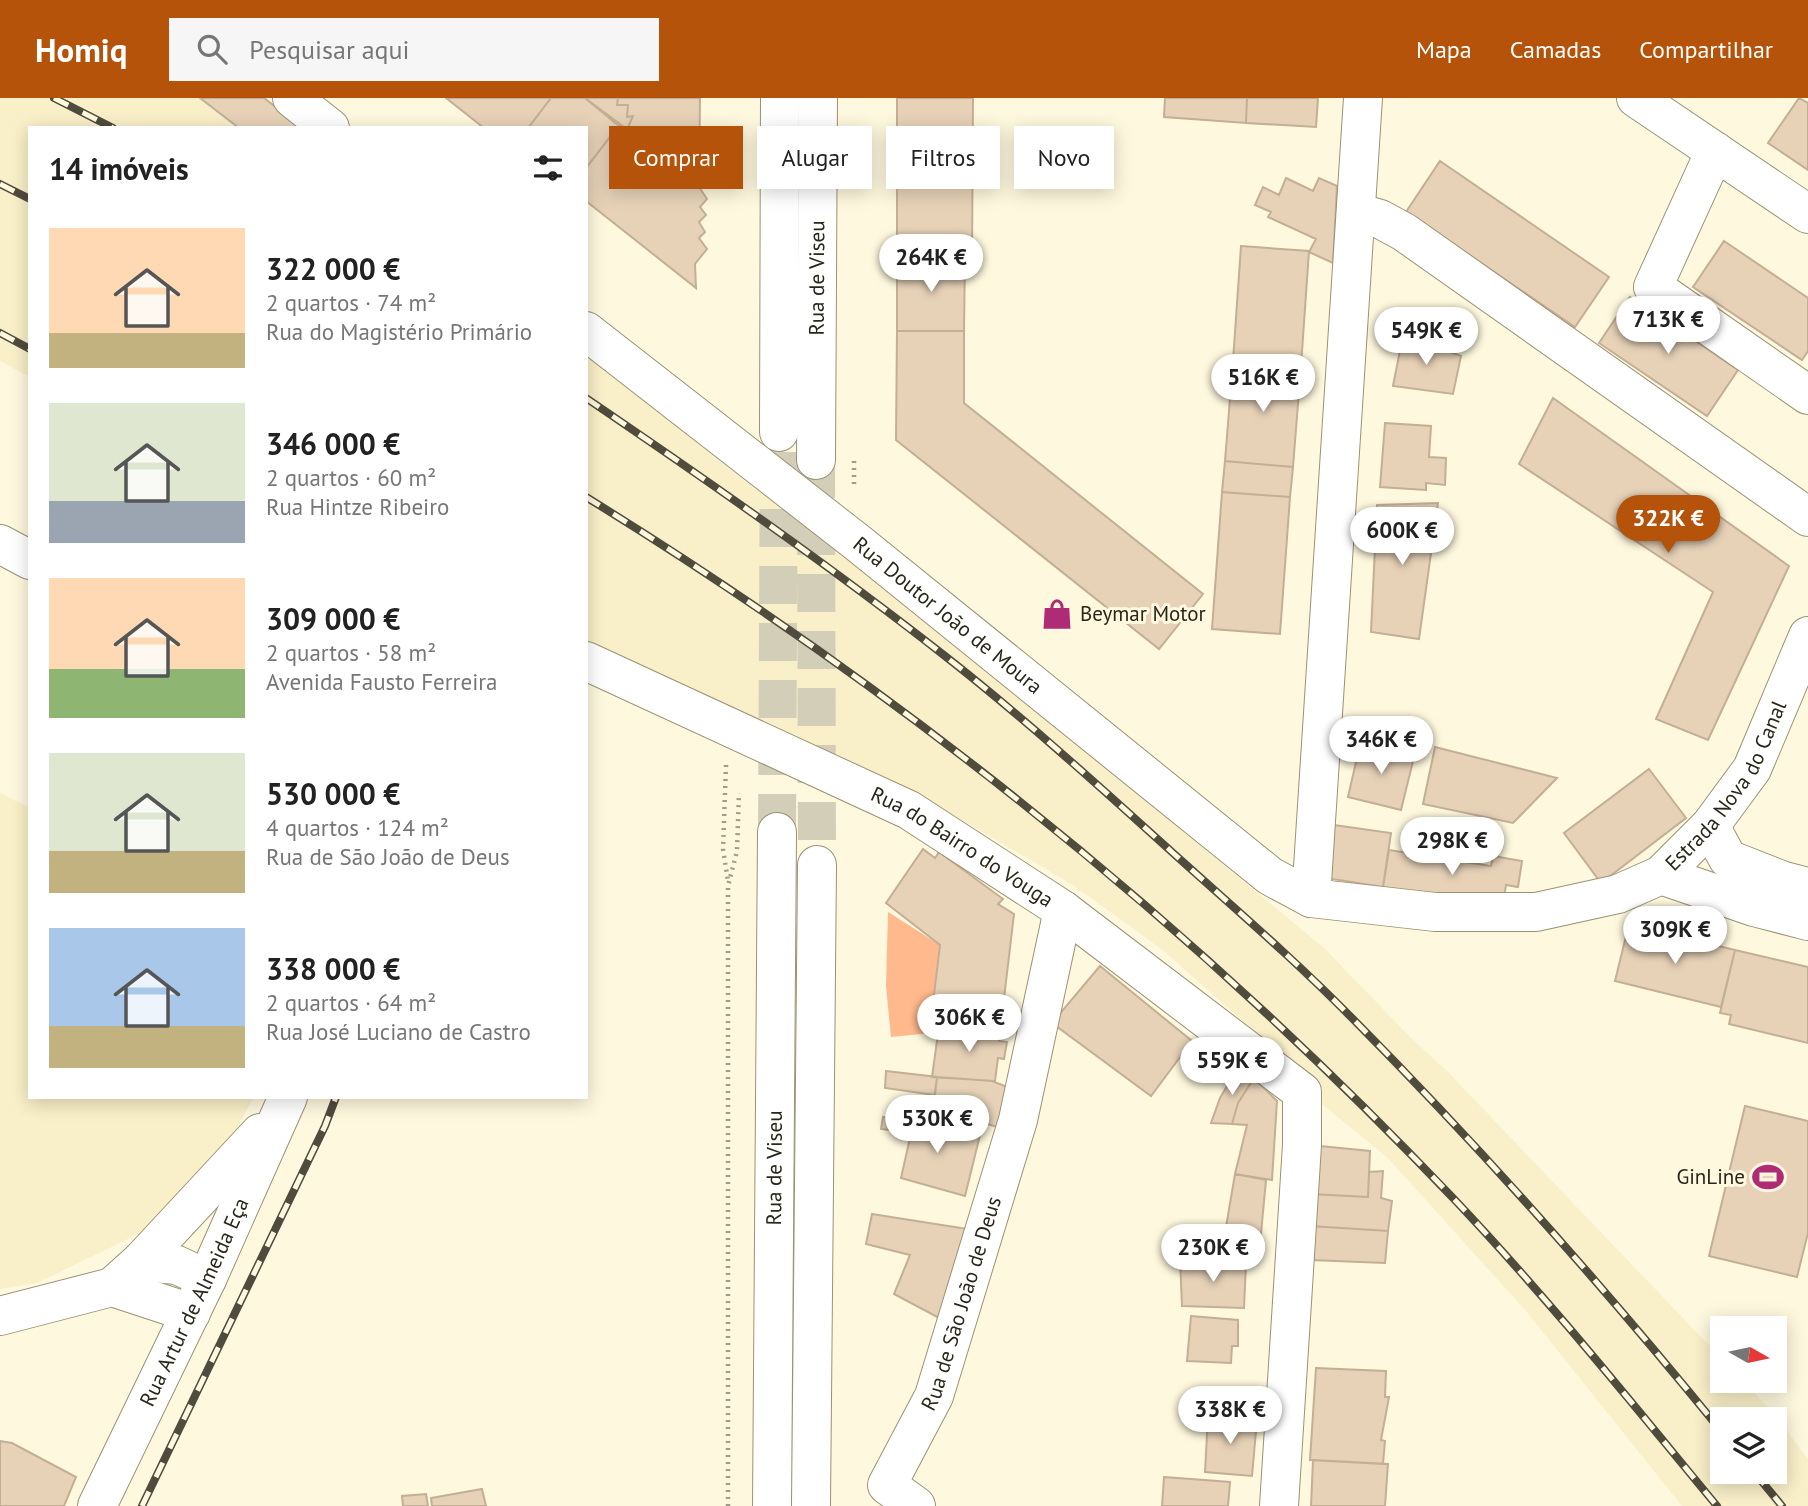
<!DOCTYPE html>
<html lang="pt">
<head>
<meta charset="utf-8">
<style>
  :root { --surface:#fff; --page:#f6f6f6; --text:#222; --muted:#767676; --accent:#b45309 }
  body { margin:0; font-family:"PT Sans",sans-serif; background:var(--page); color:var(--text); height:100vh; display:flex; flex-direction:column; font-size:26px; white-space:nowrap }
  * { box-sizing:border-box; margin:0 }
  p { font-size:23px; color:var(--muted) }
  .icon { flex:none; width:38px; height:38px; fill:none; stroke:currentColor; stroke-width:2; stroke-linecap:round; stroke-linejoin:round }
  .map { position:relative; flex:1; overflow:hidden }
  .panel { position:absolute; left:28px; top:28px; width:560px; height:973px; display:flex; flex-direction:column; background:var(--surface); border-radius:0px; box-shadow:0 4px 18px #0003 }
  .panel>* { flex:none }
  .top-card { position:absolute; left:609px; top:28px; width:665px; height:63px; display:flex; gap:14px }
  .needle { width:46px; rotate:99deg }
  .fabs { position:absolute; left:1710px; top:1218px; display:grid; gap:14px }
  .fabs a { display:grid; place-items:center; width:77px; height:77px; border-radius:0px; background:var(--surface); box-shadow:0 4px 18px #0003; font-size:35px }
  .price { position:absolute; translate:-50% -60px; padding:0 16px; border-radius:24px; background:#fff; color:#222; font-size:23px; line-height:46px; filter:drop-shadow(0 2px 4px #0008) }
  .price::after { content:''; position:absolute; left:50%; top:42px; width:21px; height:16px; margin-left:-10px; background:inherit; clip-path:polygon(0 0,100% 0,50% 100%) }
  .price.on { background:var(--accent); color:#fff }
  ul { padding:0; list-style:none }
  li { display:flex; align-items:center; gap:21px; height:175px; padding:0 21px }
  li span { display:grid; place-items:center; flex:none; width:196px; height:140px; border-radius:0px; color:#555 }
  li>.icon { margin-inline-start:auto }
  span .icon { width:84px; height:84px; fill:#fffc; stroke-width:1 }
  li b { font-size:30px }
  h2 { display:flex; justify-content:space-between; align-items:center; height:84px; padding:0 21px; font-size:30px }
  .tag { padding:0 24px; border-radius:0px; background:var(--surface); box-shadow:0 4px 18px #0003; font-size:24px; line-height:63px }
  .tag.on { background:var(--accent); color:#fff }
  header { display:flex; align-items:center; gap:42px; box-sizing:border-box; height:98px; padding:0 35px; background:var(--accent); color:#fff }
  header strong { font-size:33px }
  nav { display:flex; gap:38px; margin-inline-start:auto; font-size:24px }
  .search { width:490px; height:63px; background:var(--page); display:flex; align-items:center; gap:18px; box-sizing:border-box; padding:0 24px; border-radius:0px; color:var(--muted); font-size:26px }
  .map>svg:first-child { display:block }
</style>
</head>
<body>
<header>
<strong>Homiq</strong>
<div class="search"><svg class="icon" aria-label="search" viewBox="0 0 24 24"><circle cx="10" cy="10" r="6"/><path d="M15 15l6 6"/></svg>Pesquisar aqui</div>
<nav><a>Mapa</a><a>Camadas</a><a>Compartilhar</a></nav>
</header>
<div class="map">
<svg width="1808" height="1408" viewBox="0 0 1808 1408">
  <rect width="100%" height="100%" fill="#fef8de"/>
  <path fill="#f9efc8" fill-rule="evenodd" d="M 0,0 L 264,0 L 303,30 L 30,30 L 30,279 L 0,263 Z
    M 586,255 L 715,360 L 913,511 L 1324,850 L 1412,941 L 1447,973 L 1722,1261 L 1722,1283 L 1743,1283 L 1775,1317 L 1808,1361 L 1808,1408 L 1682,1408 L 1526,1213 L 1387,1059 L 1324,1008 L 1291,966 L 1164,853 L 1073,787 L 923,699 L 586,542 ZM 1722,1321 L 1774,1321 L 1774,1374 L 1722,1374 Z
    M 0,695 L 30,710 L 30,999 L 254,999 L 230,1043 L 163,1124 L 37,1185 L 0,1191 Z"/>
  <path fill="#ffb98c" d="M 888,814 L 940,847 L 931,921 L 943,923 L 942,934 L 891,939 L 886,888 Z"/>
  <path fill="#e7d2b8" stroke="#c3af95" stroke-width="2" d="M 200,0 L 264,0 L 303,30 L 239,30 Z
    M 446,0 L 551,0 L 528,30 L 484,30 Z
    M 551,0 L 585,0 L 620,26 L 586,70 L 586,30 L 528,30 Z
    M 585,0 L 618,0 L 617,7 L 628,7 L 627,19 L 633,18 L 626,34 Z
    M 618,0 L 700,0 L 699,89 L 626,34 L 633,18 L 627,19 L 628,7 L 617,7 Z
    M 897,0 L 973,0 L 972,159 L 897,159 Z
    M 1165,0 L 1247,0 L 1246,25 L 1164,19 Z
    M 1247,0 L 1318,0 L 1316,29 L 1246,25 Z
    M 1799,0 L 1808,5 L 1808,72 L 1768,45 Z
    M 620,26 L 699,89 L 707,101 L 700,109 L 706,117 L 699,124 L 705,134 L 699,140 L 707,151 L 695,166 L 696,190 L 586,103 L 586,70 Z
    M 1440,63 L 1609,179 L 1575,229 L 1406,114 Z
    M 1286,80 L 1313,93 L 1319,80 L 1337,88 L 1333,165 L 1309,154 L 1316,141 L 1268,119 L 1271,114 L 1255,107 L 1263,89 L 1279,97 Z
    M 1724,143 L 1808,200 L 1808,253 L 1802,262 L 1693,189 Z
    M 1241,148 L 1309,153 L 1301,268 L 1233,263 Z
    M 965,158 L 964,233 L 897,233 L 897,159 Z
    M 1630,199 L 1738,272 L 1707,318 L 1599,245 Z
    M 897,233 L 964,233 L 964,305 L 1203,496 L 1159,551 L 896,342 Z
    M 1403,237 L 1461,258 L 1453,296 L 1393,288 Z
    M 1233,263 L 1301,268 L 1293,369 L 1225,363 Z
    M 1553,300 L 1789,468 L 1708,642 L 1656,621 L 1713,494 L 1519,366 Z
    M 1385,325 L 1431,328 L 1429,359 L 1446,360 L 1445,387 L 1426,385 L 1426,392 L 1380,389 Z
    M 1225,363 L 1293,369 L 1290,399 L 1222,394 Z
    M 1222,394 L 1290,399 L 1280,536 L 1212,531 Z
    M 1438,405 L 1419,541 L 1371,534 L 1377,407 Z
    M 1361,642 L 1414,659 L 1401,712 L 1348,699 Z
    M 1435,649 L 1557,680 L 1513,725 L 1423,706 Z
    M 1649,671 L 1686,720 L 1601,785 L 1564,735 Z
    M 1334,727 L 1391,735 L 1383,789 L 1326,780 Z
    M 923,751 L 935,760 L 939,754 L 1003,801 L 998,806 L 1014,816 L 1001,926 L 942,934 L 943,923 L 931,922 L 940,847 L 886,805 Z
    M 1389,752 L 1491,768 L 1493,758 L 1522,763 L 1518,789 L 1506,787 L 1503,807 L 1383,789 Z
    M 1629,826 L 1735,852 L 1721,909 L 1615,883 Z
    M 1735,852 L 1808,869 L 1808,945 L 1729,926 L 1731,917 L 1720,915 Z
    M 1100,868 L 1192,943 L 1151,998 L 1052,925 Z
    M 1001,926 L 999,943 L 1007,944 L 1004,961 L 998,960 L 995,983 L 932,979 L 938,935 Z
    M 1223,954 L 1241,966 L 1227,983 L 1210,968 Z
    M 1239,968 L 1254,980 L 1238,1005 L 1232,1026 L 1211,1025 L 1220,1000 Z
    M 886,973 L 937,979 L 935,997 L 885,990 Z
    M 937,979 L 992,983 L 1010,990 L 997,1029 L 965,1019 L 958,1017 L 957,1021 L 932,1015 Z
    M 1254,980 L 1277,1003 L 1272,1082 L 1235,1076 L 1247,1027 L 1232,1026 L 1238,1005 Z
    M 1745,1008 L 1808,1023 L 1808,1135 L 1797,1179 L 1709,1158 Z
    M 883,1019 L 980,1037 L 965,1098 L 901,1080 L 911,1035 L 881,1031 Z
    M 1310,1047 L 1370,1053 L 1368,1099 L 1309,1096 Z
    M 1383,1073 L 1381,1100 L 1392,1103 L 1388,1133 L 1310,1128 L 1312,1096 L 1368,1099 L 1369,1074 Z
    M 1235,1076 L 1266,1082 L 1260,1146 L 1224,1141 Z
    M 872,1116 L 974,1132 L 943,1222 L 894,1196 L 910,1157 L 866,1146 Z
    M 1310,1128 L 1388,1133 L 1385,1165 L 1311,1162 Z
    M 1180,1161 L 1246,1165 L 1244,1210 L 1182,1208 Z
    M 1191,1218 L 1238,1222 L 1238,1248 L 1232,1248 L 1231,1265 L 1187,1263 Z
    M 1316,1270 L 1386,1273 L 1385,1299 L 1389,1299 L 1381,1342 L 1385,1343 L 1383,1366 L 1310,1362 Z
    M 1208,1317 L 1257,1322 L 1252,1378 L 1205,1374 Z
    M 0,1343 L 12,1345 L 76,1379 L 64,1408 L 0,1408 Z
    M 1313,1362 L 1388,1366 L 1385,1408 L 1311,1408 Z
    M 1164,1379 L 1230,1384 L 1228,1408 L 1162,1408 Z
    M 482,1391 L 486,1408 L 432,1408 L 431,1400 Z
    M 426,1396 L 428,1408 L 403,1408 L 402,1398 Z"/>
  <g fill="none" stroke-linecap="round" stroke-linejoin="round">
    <path stroke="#d3ceb7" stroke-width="38" stroke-dasharray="38 19" stroke-linecap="butt" d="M 816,362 L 817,767
      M 777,734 L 779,334"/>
    <defs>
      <g id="minor">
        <path d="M 292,0 L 330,30"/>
        <path d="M 1636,0 L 1808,116"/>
        <path d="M 1715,53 L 1653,189 L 1808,297"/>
        <path d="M 1356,114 L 1380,121 L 1404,134 L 1808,419"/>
        <path id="s1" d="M 586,233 L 858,445 L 1270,778 L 1311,800 L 1435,814 L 1536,814 L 1618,796 L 1661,777 L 1710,728 L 1752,671 L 1808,538"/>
        <path d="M 0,446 L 30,462"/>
        <path id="s2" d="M 586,563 L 909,712 L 1063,812 L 1302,994 L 1302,1047 L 1279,1408"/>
        <path d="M 1710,728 L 1728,761 L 1784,783 L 1808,789"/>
        <path d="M 1661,777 L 1754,809 L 1808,823"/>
        <path d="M 1311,800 L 1363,0"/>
        <path d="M 140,1164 L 260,1035"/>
        <path d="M 112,1189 L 191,1215"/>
        <path d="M 0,1218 L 112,1189 L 140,1164 L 177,1167 L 207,1181"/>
        <path id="s3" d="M 97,1408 L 207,1181 L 288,999"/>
        <path id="s4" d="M 916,1408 L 887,1387 L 934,1298 L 1018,1022 L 1063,812"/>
      </g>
      <g id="secondary">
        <path d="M 779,334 L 780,0"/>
        <path id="s5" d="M 816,362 L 818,0"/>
        <path id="s6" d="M 772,1408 L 777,734"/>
        <path d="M 811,1408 L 817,767"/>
      </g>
    </defs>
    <use href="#minor" stroke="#9a9275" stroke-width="40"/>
    <use href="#secondary" stroke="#9a9275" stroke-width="40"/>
    <path stroke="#a19c89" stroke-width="4.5" stroke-dasharray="2 5" stroke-linecap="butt" d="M 854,363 L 854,390
      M 726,667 L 723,751 L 728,783
      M 728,1408 L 728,788 L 737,753 L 739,695"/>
    <use href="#minor" stroke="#fff" stroke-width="38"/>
    <use href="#secondary" stroke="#fff" stroke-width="38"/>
    <defs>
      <path id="rail" d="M 54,0 L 113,30
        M 0,86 L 30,101
        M 0,235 L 30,251
        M 586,300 C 708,383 829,467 945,558 C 1024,620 1099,688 1173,755 C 1233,809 1294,861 1350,918 C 1481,1050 1605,1190 1722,1334
        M 586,399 C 903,594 1196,830 1453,1100 C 1546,1198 1631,1304 1717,1408
        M 1754,1374 L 1782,1408
        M 142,1408 L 325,1028 L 336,999"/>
    </defs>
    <use href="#rail" stroke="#4f4b3d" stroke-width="8"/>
    <use href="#rail" stroke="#fef8de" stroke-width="5" stroke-dasharray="16" stroke-linecap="butt"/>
  </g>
  <defs>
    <symbol id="shop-bare" viewBox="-9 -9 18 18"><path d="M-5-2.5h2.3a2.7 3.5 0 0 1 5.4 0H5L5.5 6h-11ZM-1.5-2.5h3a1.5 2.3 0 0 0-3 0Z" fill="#ae2b75" stroke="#fef8de" stroke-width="2.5" paint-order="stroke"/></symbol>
    <symbol id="stadium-bare" viewBox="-9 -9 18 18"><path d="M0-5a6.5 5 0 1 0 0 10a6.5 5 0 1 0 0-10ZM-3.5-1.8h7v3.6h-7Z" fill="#ae2b75" stroke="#fef8de" stroke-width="2.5" paint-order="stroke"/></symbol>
  </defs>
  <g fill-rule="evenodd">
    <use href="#shop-bare" x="1035" y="494" width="44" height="44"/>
    <use href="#stadium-bare" x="1746" y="1057" width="44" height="44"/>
  </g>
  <g text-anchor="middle" stroke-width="6" stroke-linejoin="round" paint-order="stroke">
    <g font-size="21" fill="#29261a" stroke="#fef8de">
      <text dy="7" stroke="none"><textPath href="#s5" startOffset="182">Rua de Viseu</textPath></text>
      <text dy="7" stroke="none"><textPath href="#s1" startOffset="460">Rua Doutor João de Moura</textPath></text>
      <text dy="7" stroke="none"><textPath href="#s1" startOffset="1390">Estrada Nova do Canal</textPath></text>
      <text dy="7" stroke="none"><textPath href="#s2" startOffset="420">Rua do Bairro do Vouga</textPath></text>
      <text dy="7" stroke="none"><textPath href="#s6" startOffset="338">Rua de Viseu</textPath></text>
      <text dy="7" stroke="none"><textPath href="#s3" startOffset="226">Rua Artur de Almeida Eça</textPath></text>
      <text dy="7" stroke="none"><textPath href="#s4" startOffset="233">Rua de São João de Deus</textPath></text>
    </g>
    <g font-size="21" fill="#29261a" stroke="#fef8de" text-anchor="start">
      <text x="1080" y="523">Beymar Motor</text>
      <text x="1745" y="1086" text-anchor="end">GinLine</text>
    </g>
  </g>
</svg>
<div class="fabs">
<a><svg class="needle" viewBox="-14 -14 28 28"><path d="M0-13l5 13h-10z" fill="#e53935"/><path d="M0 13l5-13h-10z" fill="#767676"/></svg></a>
<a><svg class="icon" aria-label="layers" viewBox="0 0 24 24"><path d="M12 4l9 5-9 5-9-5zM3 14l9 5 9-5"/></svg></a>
</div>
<b class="price" style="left:931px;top:196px">264K €</b>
<b class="price" style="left:1668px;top:258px">713K €</b>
<b class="price" style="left:1426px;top:269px">549K €</b>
<b class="price" style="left:1263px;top:316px">516K €</b>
<b class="price on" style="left:1668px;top:457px">322K €</b>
<b class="price" style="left:1402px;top:469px">600K €</b>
<b class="price" style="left:1381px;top:678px">346K €</b>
<b class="price" style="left:1452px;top:779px">298K €</b>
<b class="price" style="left:1675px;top:868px">309K €</b>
<b class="price" style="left:969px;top:956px">306K €</b>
<b class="price" style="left:1232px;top:999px">559K €</b>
<b class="price" style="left:937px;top:1057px">530K €</b>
<b class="price" style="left:1213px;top:1186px">230K €</b>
<b class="price" style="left:1230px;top:1348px">338K €</b>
<div class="top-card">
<a class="tag on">Comprar</a>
<a class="tag">Alugar</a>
<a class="tag">Filtros</a>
<a class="tag">Novo</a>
</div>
<section class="panel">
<h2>14 imóveis<svg class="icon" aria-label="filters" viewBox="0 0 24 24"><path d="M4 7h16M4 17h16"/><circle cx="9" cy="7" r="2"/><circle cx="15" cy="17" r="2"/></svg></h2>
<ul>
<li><span style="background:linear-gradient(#ffd9b3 75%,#c2b280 0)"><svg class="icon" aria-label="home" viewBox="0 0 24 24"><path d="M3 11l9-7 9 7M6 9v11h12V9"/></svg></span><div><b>322 000 €</b><p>2 quartos · 74 m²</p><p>Rua do Magistério Primário</p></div></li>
<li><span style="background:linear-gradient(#dfe7d0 70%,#9aa5b1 0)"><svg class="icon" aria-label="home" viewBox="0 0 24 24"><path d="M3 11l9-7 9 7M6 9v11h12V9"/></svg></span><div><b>346 000 €</b><p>2 quartos · 60 m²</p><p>Rua Hintze Ribeiro</p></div></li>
<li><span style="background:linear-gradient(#ffd9b3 65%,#8fb573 0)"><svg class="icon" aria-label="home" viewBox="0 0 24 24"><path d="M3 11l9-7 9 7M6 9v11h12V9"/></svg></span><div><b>309 000 €</b><p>2 quartos · 58 m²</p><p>Avenida Fausto Ferreira</p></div></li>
<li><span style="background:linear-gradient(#dfe7d0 70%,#c2b280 0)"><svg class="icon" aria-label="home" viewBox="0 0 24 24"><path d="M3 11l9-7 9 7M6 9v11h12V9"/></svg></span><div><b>530 000 €</b><p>4 quartos · 124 m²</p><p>Rua de São João de Deus</p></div></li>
<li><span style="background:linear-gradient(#a9c7e8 70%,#c2b280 0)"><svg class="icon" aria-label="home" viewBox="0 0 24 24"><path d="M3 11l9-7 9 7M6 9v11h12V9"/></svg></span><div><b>338 000 €</b><p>2 quartos · 64 m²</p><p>Rua José Luciano de Castro</p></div></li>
</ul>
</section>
</div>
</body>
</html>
